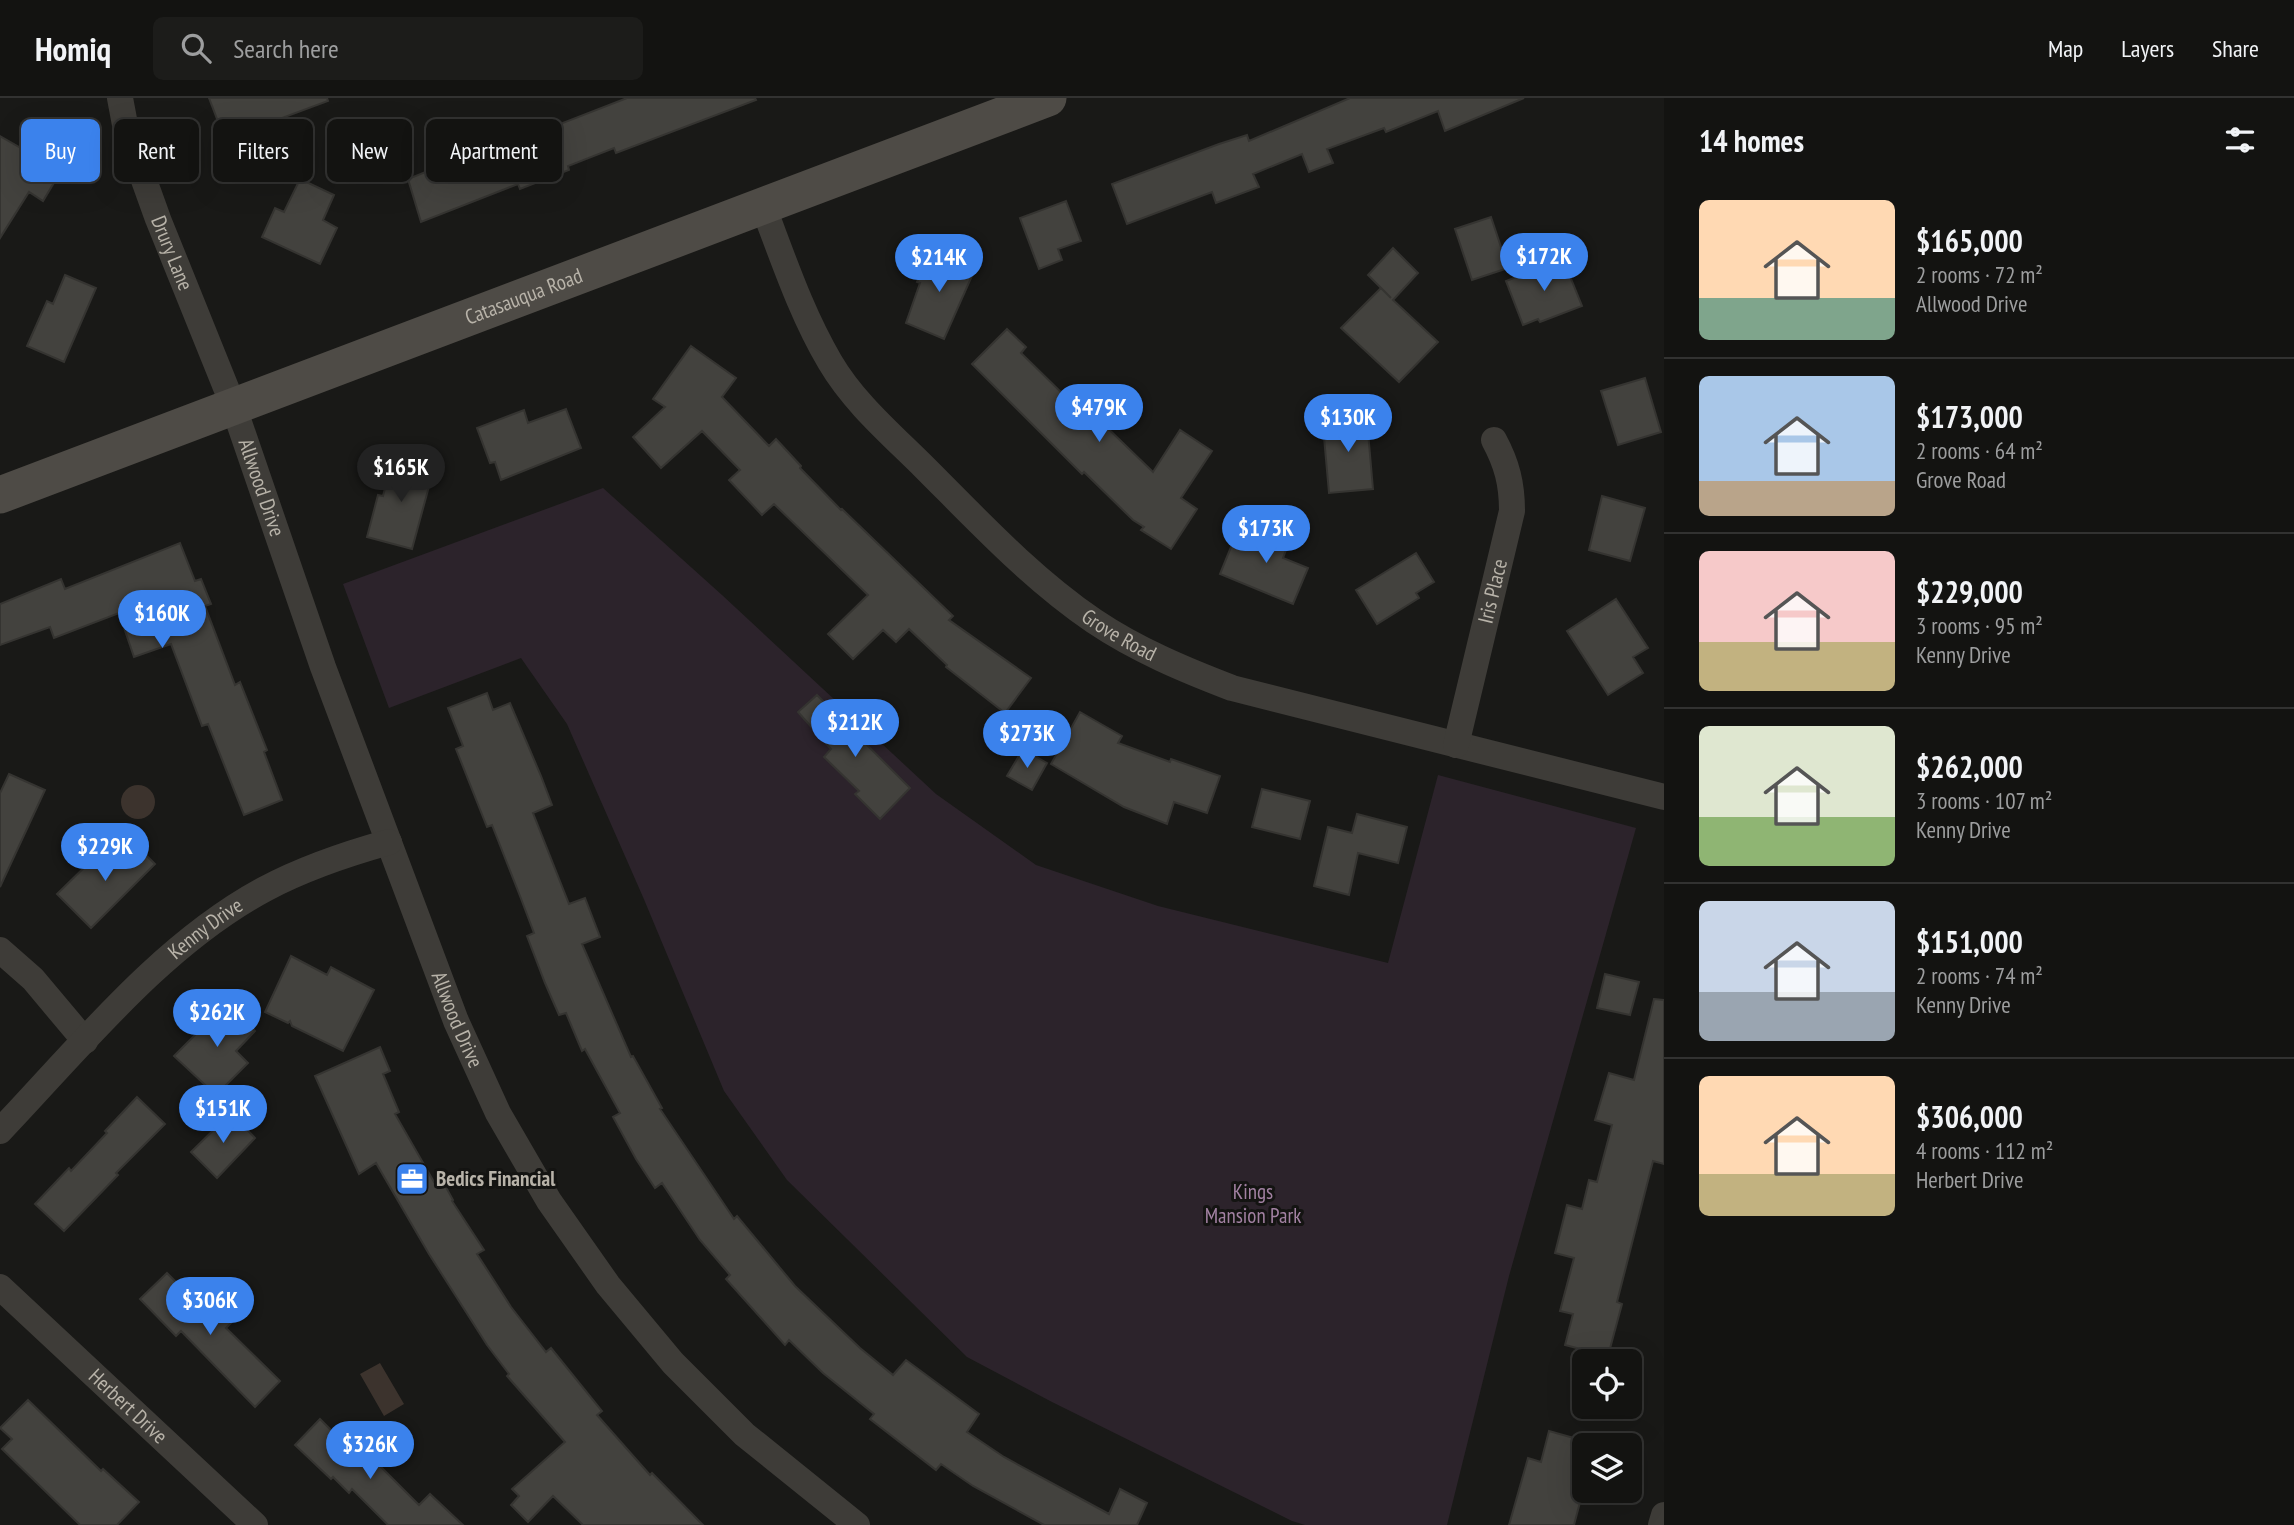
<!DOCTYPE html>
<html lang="en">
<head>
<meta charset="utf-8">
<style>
  :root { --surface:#131311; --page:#1c1c1a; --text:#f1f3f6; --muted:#9d9e9f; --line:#323231; --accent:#3b82ec }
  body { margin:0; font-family:"PT Sans Narrow",sans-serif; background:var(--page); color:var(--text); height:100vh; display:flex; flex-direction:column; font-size:26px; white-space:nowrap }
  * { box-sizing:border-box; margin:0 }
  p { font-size:23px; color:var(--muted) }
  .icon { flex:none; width:38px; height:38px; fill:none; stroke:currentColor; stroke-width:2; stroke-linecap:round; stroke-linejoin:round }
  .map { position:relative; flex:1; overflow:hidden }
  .drawer { display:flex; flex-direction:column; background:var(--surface); width:630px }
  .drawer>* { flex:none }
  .top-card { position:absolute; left:21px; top:21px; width:665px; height:63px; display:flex; gap:14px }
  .tools { position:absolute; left:1572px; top:1251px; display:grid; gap:14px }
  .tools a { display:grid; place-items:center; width:70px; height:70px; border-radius:10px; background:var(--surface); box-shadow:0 7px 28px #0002,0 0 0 2px var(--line); font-size:35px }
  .price { position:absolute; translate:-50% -60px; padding:0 16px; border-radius:24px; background:var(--accent); color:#fff; font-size:23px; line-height:46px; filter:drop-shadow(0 2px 4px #0008) }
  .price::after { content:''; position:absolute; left:50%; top:42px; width:21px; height:16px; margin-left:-10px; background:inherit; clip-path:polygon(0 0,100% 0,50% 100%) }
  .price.current { background:#222; color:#fff }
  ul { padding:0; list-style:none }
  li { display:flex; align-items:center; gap:21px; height:175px; padding:0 35px }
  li+li { border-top:2px solid var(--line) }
  li span { display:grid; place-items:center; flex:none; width:196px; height:140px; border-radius:10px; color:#555 }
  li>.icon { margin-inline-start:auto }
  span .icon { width:84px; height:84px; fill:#fffc; stroke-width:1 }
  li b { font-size:30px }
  h2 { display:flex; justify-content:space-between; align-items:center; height:84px; padding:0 35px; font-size:30px }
  .tag { padding:0 24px; border-radius:10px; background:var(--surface); box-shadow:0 7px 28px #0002,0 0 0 2px var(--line); font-size:24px; line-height:63px }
  .tag.current { background:var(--accent); color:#fff }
  header { display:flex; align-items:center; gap:42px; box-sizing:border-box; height:98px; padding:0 35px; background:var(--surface); border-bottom:2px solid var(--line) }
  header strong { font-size:33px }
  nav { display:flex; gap:38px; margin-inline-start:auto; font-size:24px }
  .search { width:490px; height:63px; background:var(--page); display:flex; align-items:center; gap:18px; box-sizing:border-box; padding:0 24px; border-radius:10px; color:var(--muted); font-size:26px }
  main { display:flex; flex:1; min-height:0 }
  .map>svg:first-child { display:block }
</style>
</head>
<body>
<header>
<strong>Homiq</strong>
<div class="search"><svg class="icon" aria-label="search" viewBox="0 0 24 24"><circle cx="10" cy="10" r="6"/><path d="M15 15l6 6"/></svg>Search here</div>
<nav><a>Map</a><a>Layers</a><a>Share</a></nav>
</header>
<main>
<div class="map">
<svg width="1664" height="1427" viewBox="0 0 1664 1427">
  <rect width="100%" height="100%" fill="#191917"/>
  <path fill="#2c232b" d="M 603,390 L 722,497 L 936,696 L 1036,767 L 1158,808 L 1388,865 L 1438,677 L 1636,730 L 1509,1178 L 1447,1427 L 1305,1427 L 1292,1423 L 1052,1304 L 967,1259 L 787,1082 L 724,993 L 643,799 L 567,626 L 521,560 L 389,610 L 343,486 Z"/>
  <path fill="#3c332d" d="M121 704a17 17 0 1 1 34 0a17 17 0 1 1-34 0Z
    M 380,1265 L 404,1306 L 384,1318 L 360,1276 Z"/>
  <path fill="#43423e" stroke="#353431" stroke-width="2" d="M 209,0 L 327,0 L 328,3 L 263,27 L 271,46 L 232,60 Z
    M 627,0 L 755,0 L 756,2 L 616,55 L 614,50 L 568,68 L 569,72 L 520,91 L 518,86 L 421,124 L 408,81 L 455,62 L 457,66 Z
    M 1350,0 L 1524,0 L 1445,33 L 1438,13 L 1386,34 L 1384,30 L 1327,51 L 1333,65 L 1309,74 L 1302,56 L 1253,76 L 1259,89 L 1216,105 L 1212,94 L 1127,126 L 1112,86 L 1219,46 L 1247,37 L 1249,43 Z
    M 0,38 L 61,73 L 43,103 L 29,94 L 0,140 Z
    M 300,81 L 334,97 L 323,122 L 337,130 L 320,166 L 262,139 L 275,110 L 284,114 Z
    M 1066,103 L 1081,143 L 1058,151 L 1062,162 L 1039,171 L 1020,120 Z
    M 1491,119 L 1508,170 L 1472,182 L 1455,131 Z
    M 1393,150 L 1418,175 L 1393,202 L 1438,244 L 1399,284 L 1341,230 L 1381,190 L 1391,200 L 1368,177 Z
    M 931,151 L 975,171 L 944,241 L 906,225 L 920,185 L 917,184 Z
    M 1563,161 L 1582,208 L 1540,224 L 1538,221 L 1523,227 L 1506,183 Z
    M 65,177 L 96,190 L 64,264 L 27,248 L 47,203 L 53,206 Z
    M 1007,231 L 1026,249 L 1021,255 L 1073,306 L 1083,297 L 1100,314 L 1095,318 L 1153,374 L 1180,332 L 1212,353 L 1181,400 L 1197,411 L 1171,451 L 1141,432 L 1144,429 L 1133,422 L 1084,374 L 1082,376 L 972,266 Z
    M 691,248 L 736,280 L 722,299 L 769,348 L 776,341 L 801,368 L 800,370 L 841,412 L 842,411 L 953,518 L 949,522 L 1031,580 L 1005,615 L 946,569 L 947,567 L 909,531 L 896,544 L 883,532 L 853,561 L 828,536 L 868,497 L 774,406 L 762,417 L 729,382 L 740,372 L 702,333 L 661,370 L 633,339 L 665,309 L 653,301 Z
    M 1645,280 L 1661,334 L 1618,347 L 1601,293 Z
    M 566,311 L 581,350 L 501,382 L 495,364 L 490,365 L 477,330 L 524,312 L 528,325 Z
    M 1362,315 L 1363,335 L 1368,334 L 1373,391 L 1329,395 L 1324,339 L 1327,338 L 1325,318 Z
    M 393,359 L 434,370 L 412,451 L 367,439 L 378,397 L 383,398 Z
    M 1602,398 L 1645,410 L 1630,463 L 1589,452 Z
    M 1268,426 L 1292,436 L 1283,460 L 1308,470 L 1293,506 L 1220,476 L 1235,439 L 1258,448 Z
    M 180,445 L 195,483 L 201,481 L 211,506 L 205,508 L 235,587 L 240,584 L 267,652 L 264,654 L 282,702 L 244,717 L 208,626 L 202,628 L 171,546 L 134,559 L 119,515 L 54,540 L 50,529 L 0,547 L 0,506 L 61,481 L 65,491 Z
    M 1416,455 L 1434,484 L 1416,495 L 1419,500 L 1377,526 L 1356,492 Z
    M 1616,501 L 1648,550 L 1633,559 L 1643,575 L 1608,597 L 1567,533 Z
    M 487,595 L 493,612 L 510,605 L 541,678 L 552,707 L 533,715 L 569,806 L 585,800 L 600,839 L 582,846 L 631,959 L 633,958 L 662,1010 L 660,1011 L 734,1121 L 737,1118 L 795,1188 L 860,1250 L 893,1277 L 906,1262 L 979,1316 L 967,1334 L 1004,1359 L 1109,1416 L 1120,1391 L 1147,1405 L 1137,1427 L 1044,1427 L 973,1388 L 941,1366 L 936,1372 L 870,1321 L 874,1316 L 823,1275 L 789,1242 L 785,1247 L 726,1181 L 730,1177 L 700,1142 L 662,1085 L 655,1090 L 636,1061 L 613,1019 L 620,1015 L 585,951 L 582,953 L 566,915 L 559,917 L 545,885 L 527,838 L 534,835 L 520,798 L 492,727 L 487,729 L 456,651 L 463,648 L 448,610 Z
    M 817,597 L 910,690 L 880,721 L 855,696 L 859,693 L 824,659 L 831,651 L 798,614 Z
    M 1080,614 L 1122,638 L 1118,645 L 1170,664 L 1171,661 L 1220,678 L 1207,715 L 1174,704 L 1167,726 L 1124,709 L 1051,666 Z
    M 1023,651 L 1047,665 L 1032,692 L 1007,678 Z
    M 9,676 L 45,692 L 0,789 L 0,695 Z
    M 1262,691 L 1310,703 L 1300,741 L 1252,729 Z
    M 1357,716 L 1407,729 L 1398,765 L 1358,755 L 1349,797 L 1314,788 L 1328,729 L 1352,735 Z
    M 131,742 L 155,766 L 91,830 L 57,796 L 94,760 L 103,769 Z
    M 291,858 L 327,877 L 331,869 L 374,892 L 343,953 L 292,928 L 290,923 L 288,925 L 265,914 Z
    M 1605,876 L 1639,884 L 1630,917 L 1597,910 Z
    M 1654,901 L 1664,902 L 1664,1066 L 1653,1063 L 1617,1204 L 1622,1206 L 1608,1258 L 1565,1247 L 1573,1216 L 1560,1213 L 1574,1160 L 1555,1155 L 1567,1107 L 1582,1111 L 1589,1082 L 1597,1084 L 1612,1027 L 1595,1022 L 1609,975 L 1634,982 Z
    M 225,902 L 255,933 L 236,953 L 248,965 L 216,997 L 174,958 L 208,924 L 206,922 Z
    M 380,949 L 390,973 L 383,976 L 399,1014 L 395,1016 L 434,1084 L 441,1080 L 453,1102 L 452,1103 L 484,1152 L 477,1156 L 511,1209 L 546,1254 L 551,1250 L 602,1313 L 597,1317 L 650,1377 L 652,1375 L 703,1427 L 583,1427 L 553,1398 L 528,1424 L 511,1407 L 519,1398 L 512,1391 L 565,1344 L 507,1278 L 509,1276 L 487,1247 L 429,1156 L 376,1065 L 359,1076 L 315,978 Z
    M 137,999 L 165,1026 L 116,1075 L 118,1077 L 64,1133 L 35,1106 L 69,1070 L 71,1073 L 107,1035 L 105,1033 Z
    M 231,1015 L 255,1040 L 217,1080 L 191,1054 Z
    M 167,1175 L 197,1205 L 204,1197 L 232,1224 L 226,1230 L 280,1283 L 255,1309 L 181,1233 L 176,1238 L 140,1201 Z
    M 28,1302 L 101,1373 L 103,1371 L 139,1404 L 117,1427 L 80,1427 L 2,1351 L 12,1341 L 0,1330 Z
    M 320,1321 L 354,1355 L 362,1347 L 380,1364 L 378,1366 L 419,1407 L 430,1396 L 463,1427 L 388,1427 L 352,1391 L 349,1395 L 333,1379 L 331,1381 L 295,1347 Z
    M 1549,1333 L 1588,1344 L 1587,1348 L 1584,1348 L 1584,1360 L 1578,1383 L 1584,1384 L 1584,1389 L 1574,1427 L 1509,1427 L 1528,1360 L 1541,1364 Z"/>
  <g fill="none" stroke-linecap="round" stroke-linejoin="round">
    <g stroke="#3e3c38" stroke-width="26">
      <path id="s1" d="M 120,0 L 126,32 L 158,121 L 233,307 L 323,569 L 456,923 L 498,1015 L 549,1103 L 608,1187 L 673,1265 L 744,1336 L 857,1427"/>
      <path id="s2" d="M 763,108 C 783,160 801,215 830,264 C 854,305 892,337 925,370 C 979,424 1031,480 1094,523 C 1137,552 1185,572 1232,590 L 1664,699"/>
      <path id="s3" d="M 1456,647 L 1512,413 C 1512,386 1507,366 1494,342"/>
      <path d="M 0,852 L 33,881 L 85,943"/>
      <path id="s4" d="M 0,1033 C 80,949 162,846 265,791 C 304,770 346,756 389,744"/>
      <path id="s5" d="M 0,1189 L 255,1427"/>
      <path d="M 1661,1427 L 1664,1417"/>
    </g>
    <path stroke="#4e4b46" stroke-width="37" id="s6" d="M 0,397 L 1048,0"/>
  </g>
  <defs>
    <symbol id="office-square" viewBox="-11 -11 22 22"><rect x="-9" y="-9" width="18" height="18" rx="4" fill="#3b82ec" stroke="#141412"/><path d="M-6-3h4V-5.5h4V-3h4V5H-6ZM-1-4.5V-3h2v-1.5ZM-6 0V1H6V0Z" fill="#fff"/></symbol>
  </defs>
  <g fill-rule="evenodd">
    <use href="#office-square" x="393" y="1062" width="38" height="38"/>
  </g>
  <g text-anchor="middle" stroke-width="6" stroke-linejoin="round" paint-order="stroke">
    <g font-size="21" fill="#b8b3a9" stroke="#141412">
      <text dy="7" stroke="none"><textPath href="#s1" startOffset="164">Drury Lane</textPath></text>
      <text dy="7" stroke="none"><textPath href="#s6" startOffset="560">Catasauqua Road</textPath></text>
      <text dy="7" stroke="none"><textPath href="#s1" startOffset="415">Allwood Drive</textPath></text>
      <text dy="7" stroke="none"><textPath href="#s3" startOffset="158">Iris Place</textPath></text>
      <text dy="7" stroke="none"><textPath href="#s2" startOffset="570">Grove Road</textPath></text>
      <text dy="7" stroke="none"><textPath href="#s4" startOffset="289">Kenny Drive</textPath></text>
      <text dy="7" stroke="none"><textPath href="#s1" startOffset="982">Allwood Drive</textPath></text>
      <text dy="7" stroke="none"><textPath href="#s5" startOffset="175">Herbert Drive</textPath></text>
    </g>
    <g font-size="21" font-weight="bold" fill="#b8b3a9" stroke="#141412" text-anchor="start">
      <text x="436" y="1088">Bedics Financial</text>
    </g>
    <g font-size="21" fill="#a281a2" stroke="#141412">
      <text x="1253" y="1101">Kings<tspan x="1253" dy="24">Mansion Park</tspan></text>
    </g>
  </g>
</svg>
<div class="tools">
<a><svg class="icon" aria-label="locate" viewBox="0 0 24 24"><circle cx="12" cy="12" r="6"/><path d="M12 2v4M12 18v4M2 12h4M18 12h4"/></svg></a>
<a><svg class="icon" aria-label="layers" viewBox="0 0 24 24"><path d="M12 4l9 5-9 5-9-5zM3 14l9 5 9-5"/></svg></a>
</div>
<b class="price" style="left:1544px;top:195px">$172K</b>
<b class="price" style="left:939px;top:196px">$214K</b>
<b class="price" style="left:1099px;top:346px">$479K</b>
<b class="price" style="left:1348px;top:356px">$130K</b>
<b class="price current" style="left:401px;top:406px">$165K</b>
<b class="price" style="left:1266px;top:467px">$173K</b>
<b class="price" style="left:162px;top:552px">$160K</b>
<b class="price" style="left:855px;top:661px">$212K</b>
<b class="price" style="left:1027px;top:672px">$273K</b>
<b class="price" style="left:105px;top:785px">$229K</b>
<b class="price" style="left:217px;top:951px">$262K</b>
<b class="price" style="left:223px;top:1047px">$151K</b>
<b class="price" style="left:210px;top:1239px">$306K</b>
<b class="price" style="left:370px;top:1383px">$326K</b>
<div class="top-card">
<a class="tag current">Buy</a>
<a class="tag">Rent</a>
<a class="tag">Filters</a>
<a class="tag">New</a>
<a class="tag">Apartment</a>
</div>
</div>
<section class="drawer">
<h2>14 homes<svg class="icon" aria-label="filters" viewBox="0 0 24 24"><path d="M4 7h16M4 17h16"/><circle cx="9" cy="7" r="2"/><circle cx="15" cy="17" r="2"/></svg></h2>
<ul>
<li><span style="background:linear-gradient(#ffd9b3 70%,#7fa58c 0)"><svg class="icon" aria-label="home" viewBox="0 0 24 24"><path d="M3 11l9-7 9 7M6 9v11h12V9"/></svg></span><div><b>$165,000</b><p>2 rooms · 72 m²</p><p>Allwood Drive</p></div></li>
<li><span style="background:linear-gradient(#a9c7e8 75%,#b9a48a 0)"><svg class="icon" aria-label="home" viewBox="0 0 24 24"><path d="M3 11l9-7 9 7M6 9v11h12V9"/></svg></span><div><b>$173,000</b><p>2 rooms · 64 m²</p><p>Grove Road</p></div></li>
<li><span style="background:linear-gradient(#f6c9c9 65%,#c2b280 0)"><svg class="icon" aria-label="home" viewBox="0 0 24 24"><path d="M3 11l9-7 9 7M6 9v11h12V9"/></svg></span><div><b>$229,000</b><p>3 rooms · 95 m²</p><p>Kenny Drive</p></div></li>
<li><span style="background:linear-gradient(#dfe7d0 65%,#8fb573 0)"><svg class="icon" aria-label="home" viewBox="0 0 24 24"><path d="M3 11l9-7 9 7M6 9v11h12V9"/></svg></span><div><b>$262,000</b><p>3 rooms · 107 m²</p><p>Kenny Drive</p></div></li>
<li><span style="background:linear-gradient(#c9d6e8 65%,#9aa5b1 0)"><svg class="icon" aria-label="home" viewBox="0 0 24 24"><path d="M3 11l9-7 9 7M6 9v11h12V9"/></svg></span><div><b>$151,000</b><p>2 rooms · 74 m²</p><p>Kenny Drive</p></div></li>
<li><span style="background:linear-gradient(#ffd9b3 70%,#c2b280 0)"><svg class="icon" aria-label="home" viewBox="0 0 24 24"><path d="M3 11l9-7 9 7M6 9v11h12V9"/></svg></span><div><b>$306,000</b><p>4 rooms · 112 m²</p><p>Herbert Drive</p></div></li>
</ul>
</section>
</main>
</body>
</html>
